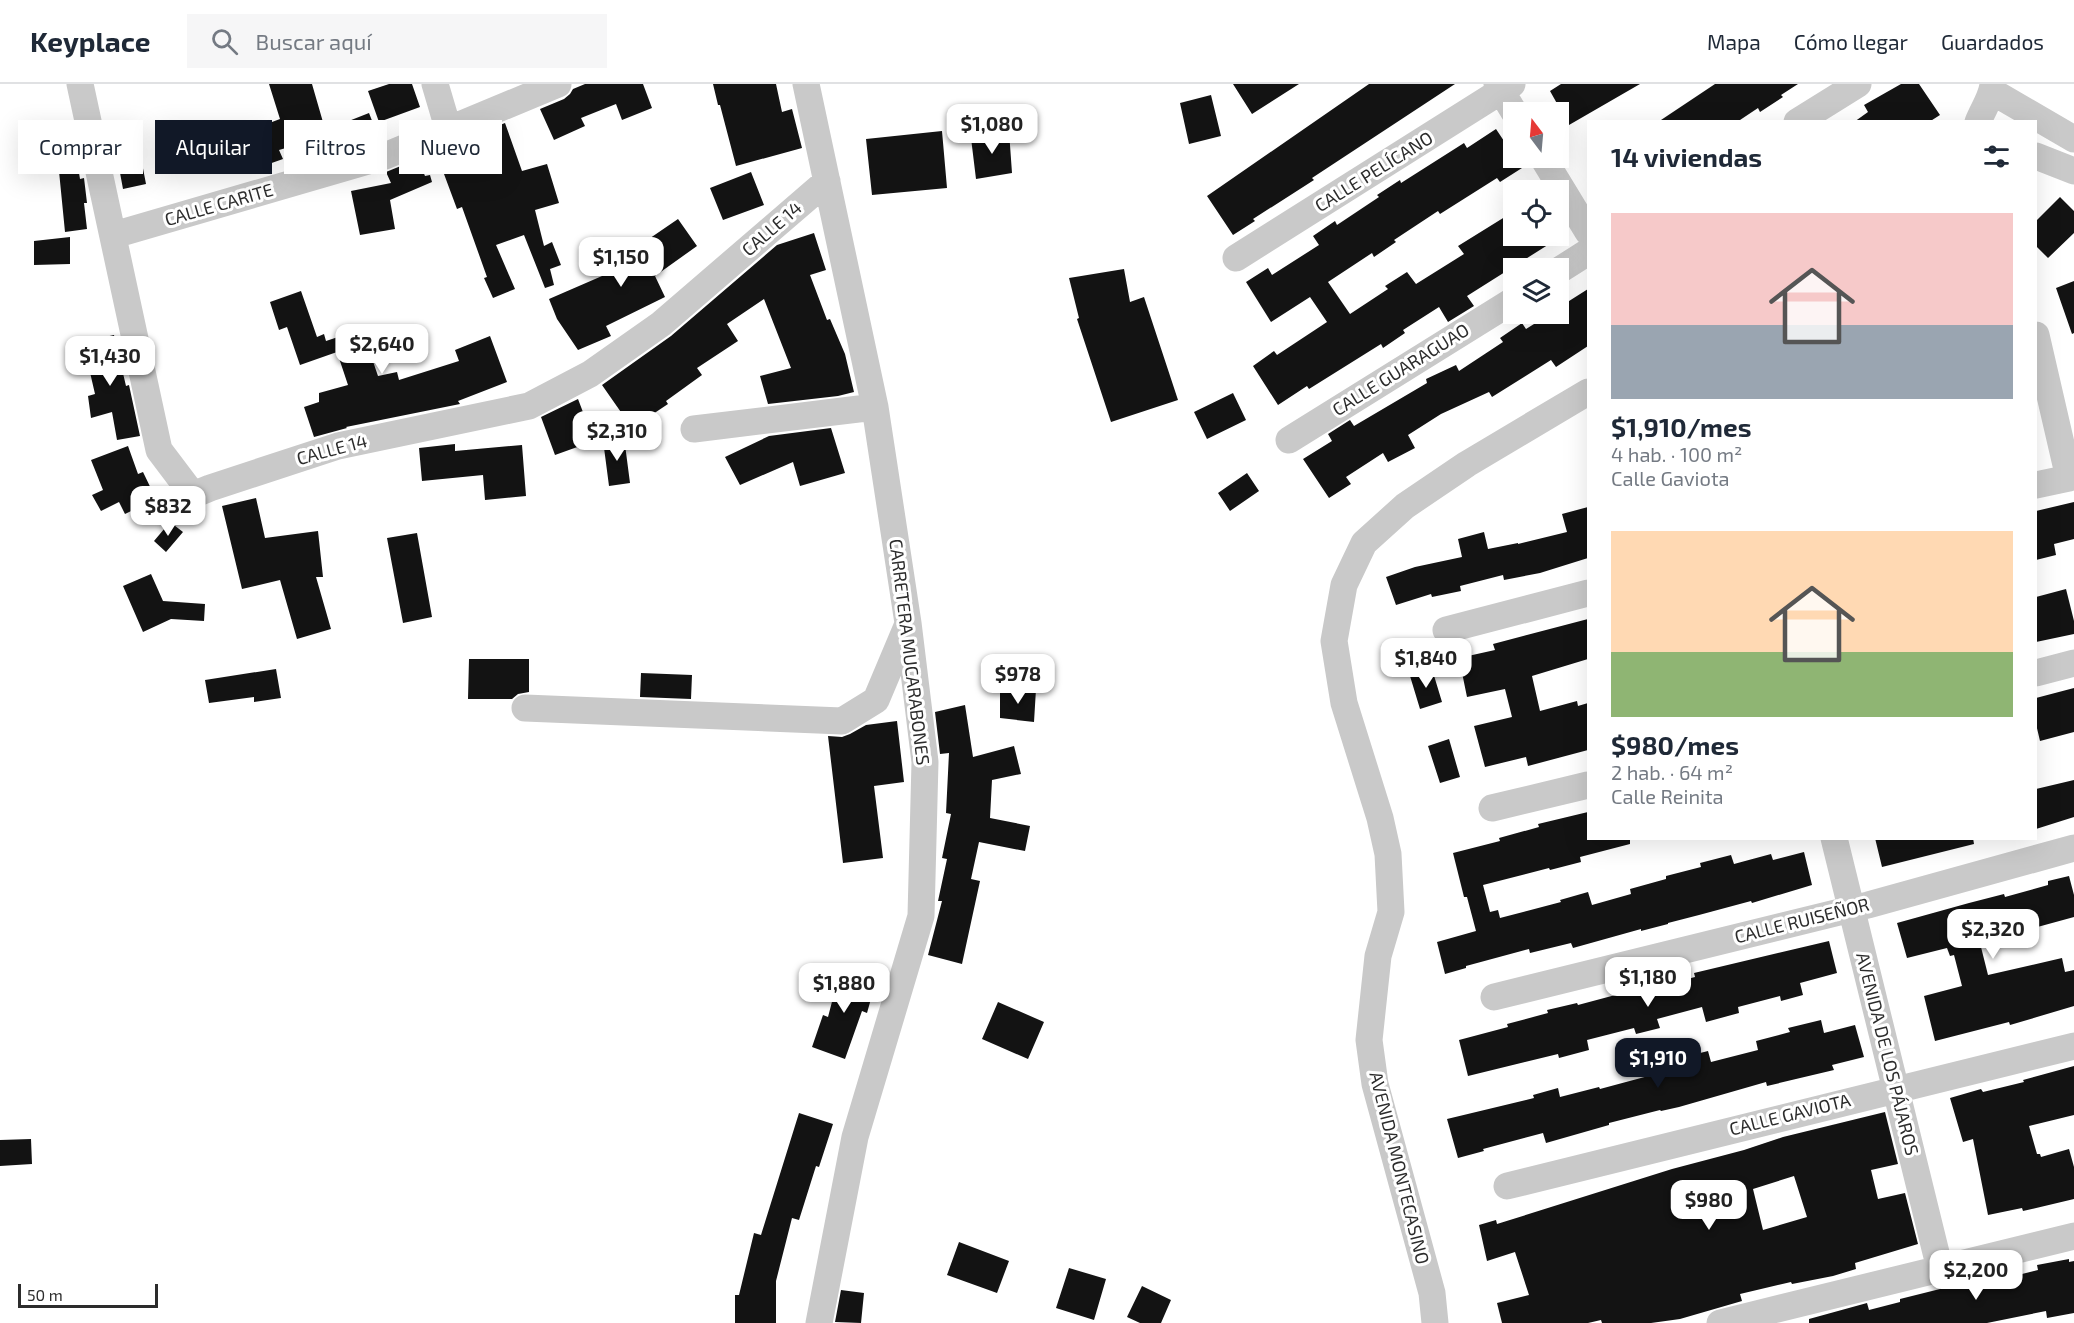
<!DOCTYPE html>
<html lang="es">
<head>
<meta charset="utf-8">
<style>
  :root { --surface:#fff; --page:#f6f6f7; --text:#1f2937; --muted:#747a83; --line:#e0e1e3; --accent:#111827 }
  body { margin:0; font-family:"Exo 2",sans-serif; background:var(--page); color:var(--text); height:100vh; display:flex; flex-direction:column; font-size:22px; white-space:nowrap }
  * { box-sizing:border-box; margin:0 }
  p { font-size:20px; color:var(--muted) }
  .icon { flex:none; width:33px; height:33px; fill:none; stroke:currentColor; stroke-width:2; stroke-linecap:round; stroke-linejoin:round }
  .map { position:relative; flex:1; overflow:hidden }
  .drawer { position:absolute; left:1587px; top:36px; width:450px; height:720px; display:flex; flex-direction:column; background:var(--surface); border-radius:0px; box-shadow:0 6px 24px #0002 }
  .drawer>* { flex:none }
  .hud { position:absolute; left:18px; top:36px; width:570px; height:54px; display:flex; gap:12px }
  .needle { width:39px; rotate:344deg }
  .tools { position:absolute; left:1503px; top:18px; display:grid; gap:12px }
  .tools a { display:grid; place-items:center; width:66px; height:66px; border-radius:0px; background:var(--surface); box-shadow:0 6px 24px #0002; font-size:30px }
  .scale { position:absolute; left:18px; bottom:15px; width:140px; box-sizing:border-box; padding-left:6px; border:3px solid #2c2c2c; border-top:0; font-size:16px; line-height:21px; white-space:nowrap; color:#2c2c2c; -webkit-text-stroke:4px #fff; paint-order:stroke }
  .price { position:absolute; translate:-50% -51px; padding:0 14px; border-radius:12px; background:#fff; color:#222; font-size:20px; line-height:39px; filter:drop-shadow(0 2px 3px #0008) }
  .price::after { content:''; position:absolute; left:50%; top:36px; width:18px; height:14px; margin-left:-9px; background:inherit; clip-path:polygon(0 0,100% 0,50% 100%) }
  .price.on { background:var(--accent); color:#fff }
  ul { padding:0; list-style:none }
  li { display:grid; align-content:center; gap:12px; height:318px; padding:0 24px }
  li span { display:grid; place-items:center; height:186px; border-radius:0px; color:#555 }
  li>.icon { margin-inline-start:auto }
  span .icon { width:108px; height:108px; fill:#fffc; stroke-width:1 }
  li b { font-size:26px }
  h2 { display:flex; justify-content:space-between; align-items:center; height:72px; padding:0 24px; font-size:26px }
  .tag { padding:0 21px; border-radius:0px; background:var(--surface); box-shadow:0 6px 24px #0002; font-size:21px; line-height:54px }
  .tag.on { background:var(--accent); color:#fff }
  header { display:flex; align-items:center; gap:36px; box-sizing:border-box; height:84px; padding:0 30px; background:var(--surface); border-bottom:2px solid var(--line) }
  header strong { font-size:28px }
  nav { display:flex; gap:33px; margin-inline-start:auto; font-size:21px }
  .search { width:420px; height:54px; background:var(--page); display:flex; align-items:center; gap:15px; box-sizing:border-box; padding:0 21px; border-radius:0px; color:var(--muted); font-size:22px }
  .map>svg:first-child { display:block }
</style>
</head>
<body>
<header>
<strong>Keyplace</strong>
<div class="search"><svg class="icon" aria-label="search" viewBox="0 0 24 24"><circle cx="10" cy="10" r="6"/><path d="M15 15l6 6"/></svg>Buscar aquí</div>
<nav><a>Mapa</a><a>Cómo llegar</a><a>Guardados</a></nav>
</header>
<div class="map">
<svg width="2074" height="1239" viewBox="0 0 2074 1239">
  <rect width="100%" height="100%" fill="#fff"/>
  <path fill="#131313" fill-rule="evenodd" d="M 269,0 L 312,0 L 327,52 L 279,66 L 283,75 L 249,87 L 237,51 L 280,35 Z
    M 389,0 L 412,0 L 420,23 L 379,38 L 368,7 Z
    M 585,0 L 643,0 L 652,24 L 622,36 L 616,20 L 581,34 L 585,42 L 554,56 L 540,25 L 564,15 L 570,10 L 573,5 Z
    M 713,0 L 776,0 L 782,28 L 792,25 L 802,64 L 736,82 L 720,21 L 718,21 Z
    M 1233,0 L 1299,0 L 1252,30 Z
    M 1369,0 L 1455,0 L 1312,94 L 1314,96 L 1253,135 L 1255,137 L 1233,151 L 1207,112 Z
    M 1561,0 L 1640,0 L 1569,41 L 1550,7 Z
    M 1715,0 L 1798,0 L 1781,11 L 1783,13 L 1760,28 L 1758,24 L 1737,38 L 1658,38 Z
    M 1901,0 L 1919,0 L 1940,31 L 1929,38 L 1854,38 L 1868,28 L 1864,21 Z
    M 1211,11 L 1221,52 L 1189,60 L 1180,19 Z
    M 369,29 L 380,57 L 346,67 L 336,42 Z
    M 71,39 L 80,95 L 84,94 L 87,119 L 84,119 L 87,145 L 65,148 L 58,77 L 54,78 L 53,70 L 42,73 L 38,45 Z
    M 505,39 L 522,87 L 547,80 L 559,119 L 535,126 L 544,162 L 552,158 L 561,181 L 550,185 L 554,201 L 545,204 L 524,151 L 496,161 L 515,205 L 493,214 L 484,194 L 487,193 L 462,123 L 457,125 L 444,90 L 479,78 L 470,53 Z
    M 1496,45 L 1522,84 L 1500,98 L 1497,94 L 1440,130 L 1438,127 L 1394,156 L 1396,158 L 1374,173 L 1372,169 L 1328,198 L 1350,230 L 1388,205 L 1385,202 L 1407,188 L 1416,200 L 1464,170 L 1458,162 L 1508,131 L 1514,139 L 1514,152 L 1562,152 L 1467,212 L 1474,222 L 1448,238 L 1439,223 L 1403,246 L 1405,249 L 1383,264 L 1381,260 L 1309,305 L 1307,302 L 1278,321 L 1253,282 L 1274,267 L 1277,271 L 1327,238 L 1310,213 L 1271,238 L 1246,198 L 1268,184 L 1272,191 L 1319,161 L 1313,152 L 1335,137 L 1337,141 L 1379,113 L 1377,111 L 1400,96 L 1401,99 L 1464,59 L 1467,64 Z
    M 942,47 L 947,104 L 872,111 L 866,55 Z
    M 1009,47 L 1012,89 L 976,95 L 971,54 Z
    M 141,74 L 146,100 L 123,105 L 118,78 Z
    M 418,75 L 425,92 L 430,91 L 432,98 L 390,116 L 395,145 L 360,151 L 351,107 L 391,99 L 386,88 Z
    M 751,88 L 764,121 L 723,136 L 710,104 Z
    M 2060,113 L 2074,127 L 2074,149 L 2048,174 L 2036,162 L 2036,137 Z
    M 678,135 L 697,162 L 655,192 L 665,213 L 606,242 L 611,252 L 578,266 L 557,235 L 549,215 L 632,179 L 627,167 L 640,161 Z
    M 814,149 L 826,186 L 810,191 L 827,236 L 830,235 L 845,270 L 854,308 L 838,312 L 768,320 L 760,292 L 791,284 L 764,215 L 727,240 L 738,257 L 697,284 L 702,291 L 666,317 L 668,320 L 632,344 L 602,301 L 671,252 L 777,161 Z
    M 70,153 L 70,180 L 34,181 L 34,157 Z
    M 1124,185 L 1130,218 L 1144,213 L 1178,316 L 1111,338 L 1077,235 L 1079,234 L 1069,194 Z
    M 2074,197 L 2074,249 L 2072,250 L 2056,204 Z
    M 1588,205 L 1588,262 L 1556,283 L 1551,276 L 1492,313 L 1489,308 L 1441,330 L 1408,351 L 1415,364 L 1388,378 L 1383,369 L 1346,393 L 1351,400 L 1329,414 L 1303,375 L 1332,357 L 1328,350 L 1350,336 L 1354,342 L 1427,299 L 1426,295 L 1456,281 L 1459,287 L 1503,258 L 1500,254 L 1522,239 L 1526,245 L 1550,230 L 1558,230 L 1558,224 Z
    M 301,207 L 317,253 L 324,250 L 326,257 L 362,245 L 378,292 L 397,288 L 399,296 L 459,277 L 455,266 L 490,252 L 507,298 L 458,317 L 460,320 L 346,343 L 347,344 L 314,353 L 304,323 L 319,318 L 319,309 L 348,301 L 337,268 L 300,281 L 287,243 L 279,246 L 270,218 Z
    M 114,251 L 126,302 L 129,301 L 140,352 L 117,356 L 112,328 L 91,334 L 88,312 L 95,310 L 83,258 Z
    M 1233,309 L 1246,336 L 1207,355 L 1194,328 Z
    M 578,315 L 594,357 L 555,371 L 541,333 Z
    M 831,344 L 845,389 L 800,402 L 793,378 L 740,401 L 725,373 L 769,352 Z
    M 624,353 L 630,399 L 609,402 L 603,356 Z
    M 455,360 L 455,367 L 522,361 L 526,412 L 485,416 L 483,391 L 422,397 L 419,364 Z
    M 128,362 L 138,390 L 143,388 L 156,415 L 125,430 L 119,418 L 101,427 L 92,411 L 103,406 L 91,376 Z
    M 1247,389 L 1259,407 L 1230,427 L 1218,409 Z
    M 256,414 L 265,454 L 318,447 L 323,493 L 316,493 L 331,545 L 297,555 L 280,496 L 242,505 L 222,422 Z
    M 2074,418 L 2074,455 L 2054,460 L 2056,471 L 2036,476 L 2036,427 Z
    M 1588,423 L 1588,474 L 1540,489 L 1504,496 L 1503,491 L 1460,502 L 1461,507 L 1432,513 L 1431,510 L 1396,521 L 1386,493 L 1415,483 L 1462,473 L 1458,455 L 1484,448 L 1488,465 L 1518,459 L 1518,460 L 1567,448 L 1562,430 Z
    M 170,438 L 183,448 L 166,468 L 154,457 Z
    M 417,449 L 432,533 L 403,539 L 387,454 Z
    M 151,490 L 163,517 L 205,520 L 204,537 L 171,535 L 143,548 L 123,502 Z
    M 2066,505 L 2074,537 L 2074,550 L 2036,558 L 2036,513 Z
    M 1588,535 L 1588,575 L 1532,592 L 1540,627 L 1577,617 L 1578,622 L 1588,619 L 1588,666 L 1528,682 L 1526,673 L 1485,683 L 1474,642 L 1512,633 L 1505,605 L 1467,613 L 1459,574 L 1495,566 L 1493,560 Z
    M 469,575 L 529,575 L 529,608 L 518,610 L 512,615 L 468,615 Z
    M 276,585 L 281,614 L 254,618 L 254,613 L 209,619 L 205,596 Z
    M 1432,585 L 1442,618 L 1420,625 L 1410,592 Z
    M 641,589 L 692,591 L 691,615 L 640,613 Z
    M 2074,604 L 2074,648 L 2040,657 L 2036,640 L 2036,614 Z
    M 1036,605 L 1034,638 L 1000,634 L 1000,607 Z
    M 965,621 L 973,673 L 1014,662 L 1021,690 L 992,696 L 990,734 L 1030,742 L 1025,767 L 979,758 L 971,795 L 980,797 L 962,880 L 928,871 L 942,817 L 938,817 L 947,775 L 942,774 L 951,730 L 946,729 L 949,669 L 940,670 L 935,628 Z
    M 897,637 L 904,698 L 874,702 L 883,774 L 843,779 L 828,652 L 842,653 L 850,650 L 866,641 Z
    M 1449,655 L 1460,693 L 1440,699 L 1428,662 Z
    M 2074,696 L 2074,733 L 2036,745 L 2036,705 Z
    M 1588,728 L 1588,754 L 1630,754 L 1630,760 L 1580,773 L 1581,778 L 1550,786 L 1549,784 L 1483,801 L 1490,828 L 1498,826 L 1500,834 L 1561,818 L 1560,816 L 1588,808 L 1592,821 L 1631,810 L 1630,805 L 1666,795 L 1666,792 L 1701,783 L 1700,779 L 1731,771 L 1734,780 L 1771,770 L 1773,776 L 1804,768 L 1812,801 L 1752,819 L 1751,817 L 1699,831 L 1668,839 L 1668,840 L 1641,847 L 1641,845 L 1573,864 L 1571,859 L 1530,869 L 1529,865 L 1466,882 L 1466,884 L 1445,890 L 1437,858 L 1476,847 L 1467,813 L 1464,813 L 1453,769 L 1500,757 L 1499,754 L 1539,743 L 1538,740 Z
    M 1875,754 L 1973,754 L 1974,760 L 1882,783 Z
    M 2069,792 L 2074,811 L 2074,833 L 1980,859 L 1988,891 L 2062,874 L 2065,888 L 2074,886 L 2074,922 L 2010,941 L 2009,938 L 1935,957 L 1924,912 L 1962,902 L 1954,871 L 1950,872 L 1947,864 L 1907,874 L 1897,839 L 1969,819 L 2004,810 L 2005,813 L 2048,801 L 2048,797 Z
    M 1829,857 L 1837,889 L 1800,899 L 1803,911 L 1781,917 L 1780,912 L 1738,923 L 1739,929 L 1706,938 L 1702,923 L 1657,935 L 1660,944 L 1636,950 L 1634,944 L 1587,956 L 1589,966 L 1559,974 L 1558,970 L 1468,992 L 1459,956 L 1508,943 L 1507,940 L 1548,929 L 1547,926 L 1577,919 L 1578,921 L 1649,902 L 1649,905 L 1695,893 L 1694,889 Z
    M 840,887 L 876,897 L 867,929 L 862,927 L 845,975 L 812,963 L 823,931 L 828,933 Z
    M 998,918 L 1044,938 L 1028,975 L 982,955 Z
    M 1821,936 L 1824,949 L 1855,941 L 1864,973 L 1832,981 L 1834,986 L 1767,1002 L 1766,998 L 1679,1023 L 1661,1027 L 1660,1026 L 1609,1039 L 1609,1041 L 1546,1059 L 1543,1049 L 1483,1065 L 1484,1067 L 1458,1074 L 1447,1035 L 1534,1014 L 1533,1011 L 1558,1004 L 1560,1013 L 1599,1003 L 1600,1005 L 1652,991 L 1649,982 L 1708,967 L 1711,978 L 1758,966 L 1756,957 L 1790,948 L 1788,944 Z
    M 2074,982 L 2074,1031 L 2029,1042 L 2037,1070 L 2040,1070 L 2041,1073 L 2069,1065 L 2074,1083 L 2074,1115 L 2023,1127 L 2022,1124 L 1988,1131 L 1973,1055 L 1963,1058 L 1950,1014 L 1981,1005 L 1983,1008 L 2024,998 L 2023,996 Z
    M 1885,1028 L 1898,1080 L 1871,1086 L 1878,1115 L 1905,1109 L 1918,1160 L 1855,1179 L 1856,1185 L 1833,1192 L 1792,1200 L 1791,1198 L 1740,1210 L 1742,1217 L 1680,1235 L 1651,1239 L 1602,1239 L 1601,1236 L 1588,1239 L 1502,1239 L 1497,1219 L 1529,1211 L 1515,1168 L 1487,1177 L 1479,1141 L 1496,1136 L 1497,1140 L 1672,1085 L 1744,1066 L 1783,1053 ZM 1794,1092 L 1807,1133 L 1763,1146 L 1753,1105 Z
    M 799,1029 L 833,1040 L 819,1083 L 816,1082 L 799,1136 L 792,1134 L 776,1197 L 776,1239 L 735,1239 L 735,1211 L 739,1211 L 754,1149 L 761,1151 Z
    M 31,1055 L 32,1080 L 0,1082 L 0,1056 Z
    M 959,1158 L 1009,1177 L 997,1209 L 947,1191 Z
    M 2069,1175 L 2069,1178 L 2074,1177 L 2074,1229 L 2047,1234 L 2046,1227 L 1987,1239 L 1809,1239 L 1809,1235 L 1867,1219 L 1869,1226 L 1900,1218 L 1900,1215 L 1968,1198 L 2001,1191 L 2002,1195 L 2038,1186 L 2037,1181 Z
    M 1069,1184 L 1106,1195 L 1094,1236 L 1056,1224 Z
    M 1142,1202 L 1171,1216 L 1161,1239 L 1140,1239 L 1127,1233 Z
    M 841,1206 L 864,1209 L 861,1239 L 835,1238 Z"/>
  <g fill="none" stroke-linecap="round" stroke-linejoin="round">
    <path stroke="#c9c9c9" stroke-width="27" d="M 80,0 L 159,366 L 193,411 L 210,404 L 338,362 L 529,322 L 590,290 L 661,240 L 827,97
      M 435,0 L 448,44
      M 806,0 L 875,323 L 908,539 L 925,678 L 921,832 L 855,1053 L 819,1239
      M 1497,0 L 1514,28
      M 1993,8 L 2074,55
      M 1797,38 L 1858,0
      M 1978,38 C 1983,25 1992,13 1993,0
      M 2036,72 L 2074,87
      M 1543,74 L 1588,148
      M 114,151 L 385,72 L 558,0
      M 1236,174 L 1512,0
      M 1558,187 L 1588,168
      M 2036,251 L 2069,394
      M 694,345 L 875,323
      M 1289,356 L 1514,216
      M 2036,401 L 2074,393
      M 1446,546 L 1588,509
      M 2036,589 L 2074,579
      M 525,624 L 842,637 L 876,616 L 908,540
      M 1492,724 L 1588,701
      M 1834,754 L 1940,1185
      M 1494,913 L 1868,821 L 2074,764
      M 1507,1102 L 2074,962
      M 1435,1239 L 1432,1209 L 1375,1000 L 1369,956 L 1378,872 L 1391,828 L 1388,770 L 1380,734 L 1344,619 L 1334,557 L 1344,501 L 1364,459 L 1405,422 L 1467,380 L 1588,308
      M 1720,1239 L 2074,1152"/>
  </g>
  <g text-anchor="middle" stroke-width="6" stroke-linejoin="round" paint-order="stroke">
    <g font-size="18" fill="#2c2c2c" stroke="#fff">
      <text transform="translate(1374 88) rotate(-32)" y="6">CALLE PELÍCANO</text>
      <text transform="translate(219 121) rotate(-16)" y="6">CALLE CARITE</text>
      <text transform="translate(772 145) rotate(-41)" y="6">CALLE 14</text>
      <text transform="translate(1401 286) rotate(-32)" y="6">CALLE GUARAGUAO</text>
      <text transform="translate(332 366) rotate(-15)" y="6">CALLE 14</text>
      <text transform="translate(909 568) rotate(83)" y="6">CARRETERA MUCARABONES</text>
      <text transform="translate(1802 837) rotate(-14)" y="6">CALLE RUISEÑOR</text>
      <text transform="translate(1887 970) rotate(76)" y="6">AVENIDA DE LOS PÁJAROS</text>
      <text transform="translate(1790 1031) rotate(-14)" y="6">CALLE GAVIOTA</text>
      <text transform="translate(1399 1084) rotate(76)" y="6">AVENIDA MONTECASINO</text>
    </g>
  </g>
</svg>
<div class="tools">
<a><svg class="needle" viewBox="-14 -14 28 28"><path d="M0-13l5 13h-10z" fill="#e53935"/><path d="M0 13l5-13h-10z" fill="#747a83"/></svg></a>
<a><svg class="icon" aria-label="locate" viewBox="0 0 24 24"><circle cx="12" cy="12" r="6"/><path d="M12 2v4M12 18v4M2 12h4M18 12h4"/></svg></a>
<a><svg class="icon" aria-label="layers" viewBox="0 0 24 24"><path d="M12 4l9 5-9 5-9-5zM3 14l9 5 9-5"/></svg></a>
</div>
<div class="scale">50 m</div>
<b class="price" style="left:992px;top:71px">$1,080</b>
<b class="price" style="left:621px;top:204px">$1,150</b>
<b class="price" style="left:382px;top:291px">$2,640</b>
<b class="price" style="left:110px;top:303px">$1,430</b>
<b class="price" style="left:617px;top:378px">$2,310</b>
<b class="price" style="left:168px;top:453px">$832</b>
<b class="price" style="left:1426px;top:605px">$1,840</b>
<b class="price" style="left:1018px;top:621px">$978</b>
<b class="price" style="left:1993px;top:876px">$2,320</b>
<b class="price" style="left:1648px;top:924px">$1,180</b>
<b class="price" style="left:844px;top:930px">$1,880</b>
<b class="price on" style="left:1658px;top:1005px">$1,910</b>
<b class="price" style="left:1709px;top:1147px">$980</b>
<b class="price" style="left:1976px;top:1217px">$2,200</b>
<div class="hud">
<a class="tag">Comprar</a>
<a class="tag on">Alquilar</a>
<a class="tag">Filtros</a>
<a class="tag">Nuevo</a>
</div>
<section class="drawer">
<h2>14 viviendas<svg class="icon" aria-label="filters" viewBox="0 0 24 24"><path d="M4 7h16M4 17h16"/><circle cx="9" cy="7" r="2"/><circle cx="15" cy="17" r="2"/></svg></h2>
<ul>
<li><span style="background:linear-gradient(#f6c9c9 60%,#9aa5b1 0)"><svg class="icon" aria-label="home" viewBox="0 0 24 24"><path d="M3 11l9-7 9 7M6 9v11h12V9"/></svg></span><div><b>$1,910/mes</b><p>4 hab. · 100 m²</p><p>Calle Gaviota</p></div></li>
<li><span style="background:linear-gradient(#ffd9b3 65%,#8fb573 0)"><svg class="icon" aria-label="home" viewBox="0 0 24 24"><path d="M3 11l9-7 9 7M6 9v11h12V9"/></svg></span><div><b>$980/mes</b><p>2 hab. · 64 m²</p><p>Calle Reinita</p></div></li>
</ul>
</section>
</div>
</body>
</html>
